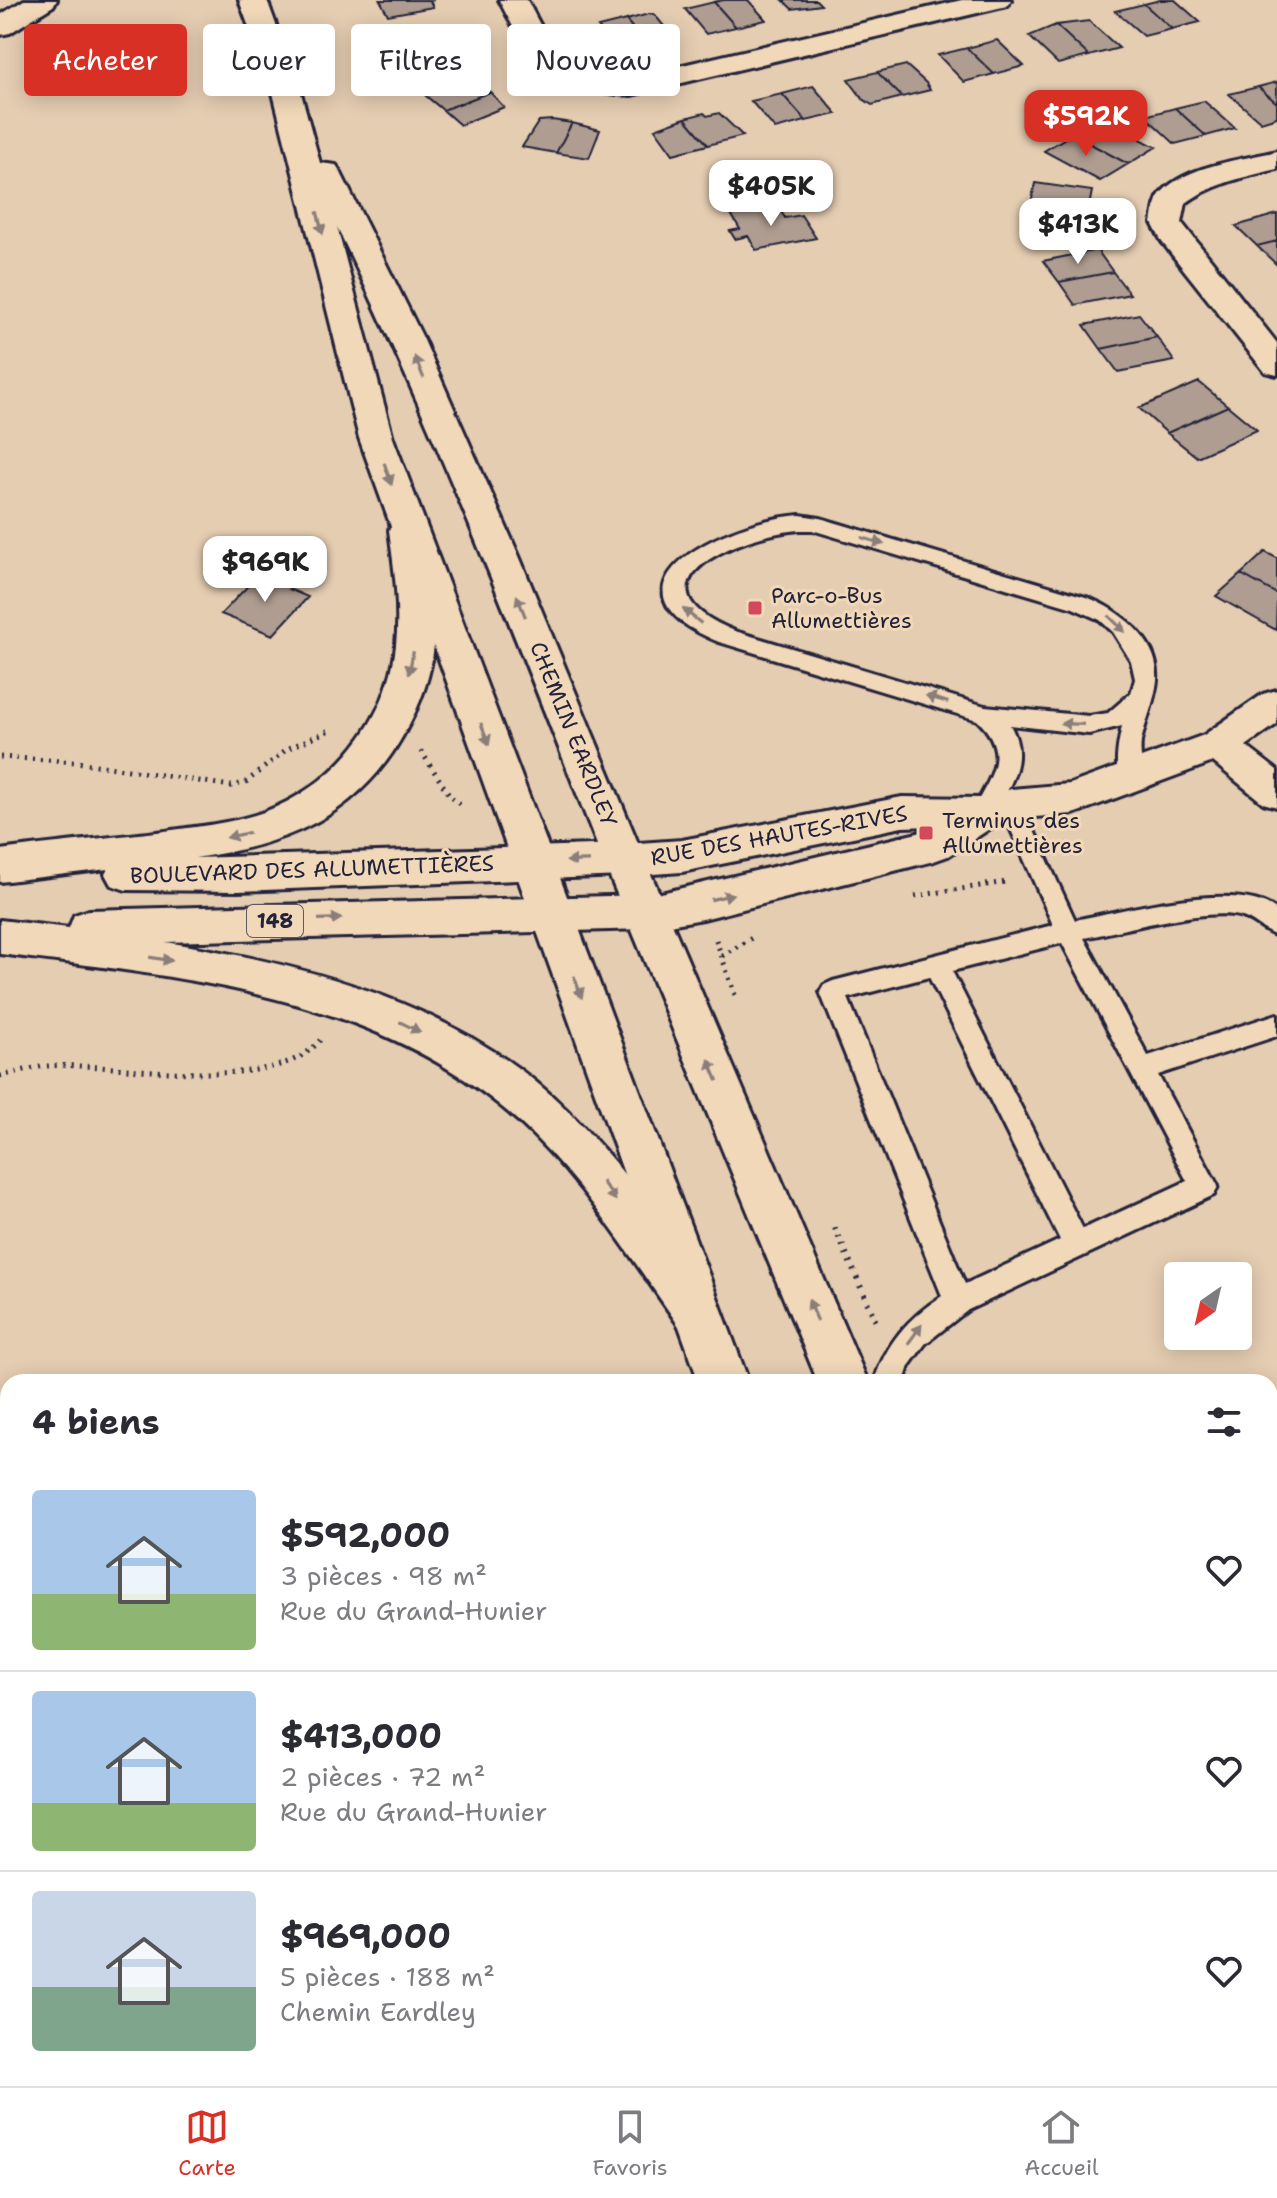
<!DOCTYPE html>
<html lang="fr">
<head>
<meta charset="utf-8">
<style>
  :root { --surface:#fff; --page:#f2f2f3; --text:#2b2b33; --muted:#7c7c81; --line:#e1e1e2; --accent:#d93025 }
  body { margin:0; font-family:"Shantell Sans",sans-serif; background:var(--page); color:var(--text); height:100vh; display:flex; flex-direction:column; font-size:30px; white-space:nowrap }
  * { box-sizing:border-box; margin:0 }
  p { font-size:26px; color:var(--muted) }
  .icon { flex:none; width:44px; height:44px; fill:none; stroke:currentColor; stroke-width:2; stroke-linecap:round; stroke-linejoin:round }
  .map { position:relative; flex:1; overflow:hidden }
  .panel { position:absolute; left:0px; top:1374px; width:1278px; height:712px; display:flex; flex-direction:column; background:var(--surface); border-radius:24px 24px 0 0; box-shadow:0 4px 20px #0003 }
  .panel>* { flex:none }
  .guide { position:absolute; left:24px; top:24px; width:800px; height:72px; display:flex; gap:16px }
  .needle { width:52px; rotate:214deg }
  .buttons { position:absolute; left:1164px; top:1262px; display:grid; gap:16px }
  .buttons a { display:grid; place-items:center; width:88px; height:88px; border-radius:8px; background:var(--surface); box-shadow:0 4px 20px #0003; font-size:40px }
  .price { position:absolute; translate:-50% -68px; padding:0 18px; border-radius:16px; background:#fff; color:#222; font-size:26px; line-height:52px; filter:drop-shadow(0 2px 4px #0008) }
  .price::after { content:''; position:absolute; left:50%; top:48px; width:24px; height:18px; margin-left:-12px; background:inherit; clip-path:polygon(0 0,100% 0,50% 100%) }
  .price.active { background:var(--accent); color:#fff }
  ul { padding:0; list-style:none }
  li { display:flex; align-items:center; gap:24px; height:200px; padding:0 32px }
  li+li { border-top:2px solid var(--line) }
  li span { display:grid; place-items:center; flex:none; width:224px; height:160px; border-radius:8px; color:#555 }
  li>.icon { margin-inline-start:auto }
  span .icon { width:96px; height:96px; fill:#fffc; stroke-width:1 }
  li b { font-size:34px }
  h2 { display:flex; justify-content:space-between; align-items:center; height:96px; padding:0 32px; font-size:34px }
  .chip { padding:0 28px; border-radius:8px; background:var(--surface); box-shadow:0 4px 20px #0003; font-size:28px; line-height:72px }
  .chip.active { background:var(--accent); color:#fff }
  .tabs { display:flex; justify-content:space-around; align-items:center; height:112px; border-top:2px solid var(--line); background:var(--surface); font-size:22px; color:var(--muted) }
  .tabs a { display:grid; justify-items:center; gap:4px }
  .tabs .active { color:var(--accent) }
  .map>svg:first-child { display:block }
</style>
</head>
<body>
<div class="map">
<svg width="1277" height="2086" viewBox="0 0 1277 2086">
  <rect width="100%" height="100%" fill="#e5cdb2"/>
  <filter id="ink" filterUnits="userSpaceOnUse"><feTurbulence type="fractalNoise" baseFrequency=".0125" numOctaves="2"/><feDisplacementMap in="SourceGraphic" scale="16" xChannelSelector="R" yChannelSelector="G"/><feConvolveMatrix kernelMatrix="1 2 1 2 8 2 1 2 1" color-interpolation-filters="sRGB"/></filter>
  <g filter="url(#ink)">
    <path fill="#af9d91" stroke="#22223b" stroke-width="2" d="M 380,0 L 434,0 L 430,1 L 433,7 L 388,15 Z
      M 724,0 L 748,0 L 766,20 L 736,27 L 714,2 Z
      M 783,0 L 816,0 L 821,5 L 792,9 Z
      M 1160,0 L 1175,0 L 1200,22 L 1172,29 L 1144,4 Z
      M 714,2 L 736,27 L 706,34 L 685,9 Z
      M 1144,4 L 1172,29 L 1144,36 L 1115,11 Z
      M 649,14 L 654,14 L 673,37 L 647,46 L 626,20 Z
      M 626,20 L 647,46 L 617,50 L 598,27 Z
      M 1089,21 L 1119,48 L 1089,56 L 1056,25 Z
      M 1056,25 L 1089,56 L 1058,64 L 1029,36 Z
      M 446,26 L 455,41 L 408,50 L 399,36 Z
      M 997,40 L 1024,66 L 994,74 L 967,48 Z
      M 455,41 L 463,56 L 416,65 L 410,59 L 408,50 Z
      M 967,48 L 994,74 L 964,82 L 938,55 Z
      M 906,65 L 926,83 L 930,90 L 902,97 L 877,72 Z
      M 877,72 L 902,97 L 872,105 L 863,99 L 848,79 Z
      M 469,79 L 490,92 L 443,110 L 426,96 Z
      M 1277,82 L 1277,103 L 1258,87 Z
      M 813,86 L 837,114 L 806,121 L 782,94 Z
      M 1258,87 L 1277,103 L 1277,117 L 1261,122 L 1229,94 Z
      M 490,92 L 504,107 L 460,125 L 443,110 Z
      M 782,94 L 806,121 L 775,129 L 751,101 Z
      M 1204,101 L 1235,128 L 1206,136 L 1175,108 Z
      M 1175,108 L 1206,136 L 1175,144 L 1145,116 Z
      M 704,113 L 707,116 L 719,113 L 743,136 L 708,145 L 685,118 Z
      M 685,118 L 708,145 L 673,154 L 655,129 Z
      M 1100,118 L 1156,147 L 1128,164 L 1072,134 Z
      M 552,120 L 572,123 L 556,153 L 522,147 L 539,121 Z
      M 572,123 L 600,130 L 589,158 L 556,153 Z
      M 1072,134 L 1128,164 L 1100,181 L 1044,151 Z
      M 1035,183 L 1092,191 L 1088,212 L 1031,204 Z
      M 1031,204 L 1088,212 L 1084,233 L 1026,224 Z
      M 777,205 L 785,218 L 801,215 L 816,238 L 756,250 L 748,236 L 735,239 L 730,231 L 740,229 L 731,214 Z
      M 1277,214 L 1277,241 L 1257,246 L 1236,226 Z
      M 1277,241 L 1277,265 L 1257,246 Z
      M 1097,250 L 1113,272 L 1059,282 L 1043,261 Z
      M 1113,272 L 1130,294 L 1075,305 L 1059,282 Z
      M 1139,314 L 1157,337 L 1101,349 L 1084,325 Z
      M 1157,337 L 1174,361 L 1118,372 L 1101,349 Z
      M 1199,382 L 1228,406 L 1167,433 L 1139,408 Z
      M 1228,406 L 1257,430 L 1197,457 L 1167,433 Z
      M 1265,552 L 1277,558 L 1277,594 L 1241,574 Z
      M 261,572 L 292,585 L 289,589 L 308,597 L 273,635 L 221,614 Z
      M 1241,574 L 1277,594 L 1276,630 L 1216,596 Z"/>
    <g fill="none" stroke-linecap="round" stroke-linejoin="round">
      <defs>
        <path id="service" d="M 800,515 L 820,518 L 1089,598 C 1120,611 1160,640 1157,680 C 1155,701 1145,722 1141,742 C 1139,756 1145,772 1138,785 L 1130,788 L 1122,785 C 1113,769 1118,744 1122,726 L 1089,734 L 1010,725 C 1025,751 1017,773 1004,797 L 1011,795 L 1019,798 L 1075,920 C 1121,911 1241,878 1277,911 L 1277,936 C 1262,931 1255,920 1239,916 C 1203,908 1123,931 1084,938 L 1148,1056 L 1277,1014 L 1277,1036 L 1158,1075 L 1218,1186 L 1214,1195 L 968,1310 L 925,1344 L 909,1366 L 904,1382 L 874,1382 C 886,1343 908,1318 942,1296 L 820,992 L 824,985 L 833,981 L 1053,925 L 1000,805 L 991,819 L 983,822 L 975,819 L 971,813 C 990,778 1012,753 977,720 L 719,642 C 584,587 729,520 800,515 ZM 800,530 L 812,530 L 1073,608 L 1100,620 L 1113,632 L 1131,661 L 1135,679 L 1131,693 L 1108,713 L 1089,716 L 985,706 L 735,631 C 621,585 740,534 800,530 ZM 1062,943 L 1187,1181 L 1083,1229 L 952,971 ZM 929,977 L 1060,1240 L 965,1284 L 848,998 Z"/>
        <path id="minor" d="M 24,0 L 57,0 L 53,6 L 10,33 L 0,35 L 0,15 Z
          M 499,0 L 527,0 C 557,57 562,73 631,77 L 962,0 L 1011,0 L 1007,6 L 631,95 C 547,90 536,72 499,0 Z
          M 1277,151 L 1277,169 C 1245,177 1213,183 1186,203 L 1182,223 L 1277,343 L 1277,375 L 1265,372 L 1162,242 L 1152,223 C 1154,214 1154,201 1161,193 C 1187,165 1241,160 1277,151 Z
          M 1277,690 L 1277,724 L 1246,746 L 1277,770 L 1277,807 L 1263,803 L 1213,762 L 1073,814 L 1011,819 L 997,824 L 948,856 L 934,861 L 703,919 L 646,929 L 631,924 L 625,912 L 631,900 L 922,832 L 932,826 L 902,827 L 682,872 L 624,876 L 609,871 L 603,860 L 609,849 L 624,844 L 682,840 L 902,797 L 983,798 L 1011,789 L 1070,784 L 1204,735 L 1263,694 Z
          M 1277,1986 L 1277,2046 L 1270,2047 L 1270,1987 Z
          M 1026,2078 L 1105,2078 L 1102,2086 L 1023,2086 Z"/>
        <path id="secondary" d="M 239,0 L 267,0 L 301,93 L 320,163 L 336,165 L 340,171 L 423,338 L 519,556 L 645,860 L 639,871 L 624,876 L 609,871 L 603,860 C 519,647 437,433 337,227 L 393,438 L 554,862 L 548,873 L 533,878 L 518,873 L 512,862 L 359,438 L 273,93 Z"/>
        <path id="primary" d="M 624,844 L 639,849 L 645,860 L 868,1382 L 818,1382 L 603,860 L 609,849 Z
          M 533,846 L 548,851 L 554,862 L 749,1382 L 699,1382 L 512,862 L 518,851 Z
          M 956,2078 L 1016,2078 L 1019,2086 L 959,2086 Z
          M 1098,2078 L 1158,2078 L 1161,2086 L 1101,2086 Z"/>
        <path id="trunk" d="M 407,518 L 420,521 L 425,530 C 430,568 437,607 434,645 C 431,676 420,705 405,732 C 359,816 286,845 195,858 L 624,844 L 639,849 L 645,860 L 639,871 L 624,876 L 238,891 L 126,890 L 111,885 L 105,874 L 108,869 L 0,882 L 0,850 C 52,843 105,838 157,832 C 192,827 230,824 264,812 C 335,785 388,721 396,645 C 400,606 394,568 389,530 L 394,521 Z
          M 646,895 L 661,900 L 667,912 L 661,924 L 646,929 L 166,942 C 309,965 462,1005 568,1111 C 624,1167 669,1233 715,1297 L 722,1313 L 715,1329 L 698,1335 L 681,1329 C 635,1263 591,1193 534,1136 C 393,995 188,978 0,954 L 0,920 L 69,928 L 74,915 L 89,910 Z"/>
      </defs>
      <use href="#service" stroke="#22223b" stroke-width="6"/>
      <use href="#minor" stroke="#22223b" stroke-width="6"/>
      <use href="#secondary" stroke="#22223b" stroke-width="6"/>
      <use href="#primary" stroke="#22223b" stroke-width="6"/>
      <use href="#trunk" stroke="#22223b" stroke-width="6"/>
      <path stroke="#22223b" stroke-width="5" stroke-dasharray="2 6" stroke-linecap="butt" d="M 421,751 L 450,796 L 464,808
        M 0,757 L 77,762 L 231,786 L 245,783 L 287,749 L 332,729
        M 915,896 L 1006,882
        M 716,940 L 735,995
        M 722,956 L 755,936
        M 0,1076 C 16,1073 32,1067 48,1066 C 116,1061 275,1098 320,1040"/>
      <path stroke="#22223b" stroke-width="6" stroke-dasharray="2 7" stroke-linecap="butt" d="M 835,1228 L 876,1322
        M 1270,1921 L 1277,1920"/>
      <use href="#service" fill="#f1d8b9" fill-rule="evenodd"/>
      <use href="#minor" fill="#f1d8b9" fill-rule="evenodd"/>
      <use href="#secondary" fill="#f1d8b9" fill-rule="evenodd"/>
      <use href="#primary" fill="#f1d8b9" fill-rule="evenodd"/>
      <use href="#trunk" fill="#f1d8b9" fill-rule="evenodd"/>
    </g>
    <defs><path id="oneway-solid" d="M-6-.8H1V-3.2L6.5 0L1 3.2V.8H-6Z" transform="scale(2)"/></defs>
    <g fill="#8a7d7a">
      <use href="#oneway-solid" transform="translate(320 223) rotate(76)"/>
      <use href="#oneway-solid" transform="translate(419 367) rotate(-113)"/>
      <use href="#oneway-solid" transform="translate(388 474) rotate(71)"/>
      <use href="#oneway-solid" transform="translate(873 541) rotate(17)"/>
      <use href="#oneway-solid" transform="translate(521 606) rotate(-112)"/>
      <use href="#oneway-solid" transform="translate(692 616) rotate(-141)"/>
      <use href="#oneway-solid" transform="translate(1117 624) rotate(45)"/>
      <use href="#oneway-solid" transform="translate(411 663) rotate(101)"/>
      <use href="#oneway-solid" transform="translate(937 699) rotate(-163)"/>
      <use href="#oneway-solid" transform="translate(1072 724) rotate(-178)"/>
      <use href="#oneway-solid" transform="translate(485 734) rotate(69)"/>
      <use href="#oneway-solid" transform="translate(238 835) rotate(167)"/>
      <use href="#oneway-solid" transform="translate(578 861) rotate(179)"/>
      <use href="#oneway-solid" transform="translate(722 897) rotate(-14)"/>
      <use href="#oneway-solid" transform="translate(330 919) rotate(-2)"/>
      <use href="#oneway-solid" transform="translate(161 959) rotate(9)"/>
      <use href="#oneway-solid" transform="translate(578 987) rotate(70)"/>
      <use href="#oneway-solid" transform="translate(410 1027) rotate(27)"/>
      <use href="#oneway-solid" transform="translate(713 1070) rotate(-113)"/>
      <use href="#oneway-solid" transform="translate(609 1191) rotate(54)"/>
      <use href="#oneway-solid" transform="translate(813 1310) rotate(-113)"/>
      <use href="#oneway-solid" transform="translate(915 1334) rotate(-54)"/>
    </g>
  </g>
  <g fill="#d1495b" stroke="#f1d8b9" stroke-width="3">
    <rect x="747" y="600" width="16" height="16" rx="4"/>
    <rect x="918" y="825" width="16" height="16" rx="4"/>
  </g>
  <g text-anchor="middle" stroke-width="6" stroke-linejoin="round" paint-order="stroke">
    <rect fill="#f1d8b9" stroke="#605961" stroke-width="2" x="247" y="905" width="56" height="32" rx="6"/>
    <g font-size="20" font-weight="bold" fill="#22223b">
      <text x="275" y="928">148</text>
    </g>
    <g font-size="22" fill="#22223b" stroke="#f1d8b9" text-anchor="start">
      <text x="771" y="603">Parc-o-Bus<tspan x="771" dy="25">Allumettières</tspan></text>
      <text x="942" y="828">Terminus des<tspan x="942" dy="25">Allumettières</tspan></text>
    </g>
    <g font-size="22" fill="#22223b" stroke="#f1d8b9">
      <text transform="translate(574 734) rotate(68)" y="8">CHEMIN EARDLEY</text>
      <text transform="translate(779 835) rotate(-10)" y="8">RUE DES HAUTES-RIVES</text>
      <text transform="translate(312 869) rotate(-2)" y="8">BOULEVARD DES ALLUMETTIÈRES</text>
    </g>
  </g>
</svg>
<div class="buttons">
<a><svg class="needle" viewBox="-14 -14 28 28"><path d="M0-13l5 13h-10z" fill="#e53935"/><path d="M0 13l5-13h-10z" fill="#7c7c81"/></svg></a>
</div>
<b class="price active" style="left:1086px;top:158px">$592K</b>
<b class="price" style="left:771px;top:228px">$405K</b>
<b class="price" style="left:1078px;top:266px">$413K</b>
<b class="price" style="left:265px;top:604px">$969K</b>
<div class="guide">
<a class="chip active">Acheter</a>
<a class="chip">Louer</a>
<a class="chip">Filtres</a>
<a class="chip">Nouveau</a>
</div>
<section class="panel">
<h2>4 biens<svg class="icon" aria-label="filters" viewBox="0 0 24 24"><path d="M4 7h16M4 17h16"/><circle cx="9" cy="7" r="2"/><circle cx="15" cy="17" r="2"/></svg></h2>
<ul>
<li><span style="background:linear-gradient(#a9c7e8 65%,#8fb573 0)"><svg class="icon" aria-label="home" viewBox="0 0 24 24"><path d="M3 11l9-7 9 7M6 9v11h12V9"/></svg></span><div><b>$592,000</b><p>3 pièces · 98 m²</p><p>Rue du Grand-Hunier</p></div><svg class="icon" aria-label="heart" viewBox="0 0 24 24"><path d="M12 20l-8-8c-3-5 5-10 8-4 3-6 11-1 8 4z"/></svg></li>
<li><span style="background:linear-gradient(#a9c7e8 70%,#8fb573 0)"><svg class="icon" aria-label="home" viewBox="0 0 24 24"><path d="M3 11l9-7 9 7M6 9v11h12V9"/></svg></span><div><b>$413,000</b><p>2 pièces · 72 m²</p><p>Rue du Grand-Hunier</p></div><svg class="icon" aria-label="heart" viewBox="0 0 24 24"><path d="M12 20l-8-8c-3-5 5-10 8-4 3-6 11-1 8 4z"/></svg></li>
<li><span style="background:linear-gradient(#c9d6e8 60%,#7fa58c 0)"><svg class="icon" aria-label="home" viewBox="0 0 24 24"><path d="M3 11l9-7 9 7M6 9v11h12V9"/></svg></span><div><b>$969,000</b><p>5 pièces · 188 m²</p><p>Chemin Eardley</p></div><svg class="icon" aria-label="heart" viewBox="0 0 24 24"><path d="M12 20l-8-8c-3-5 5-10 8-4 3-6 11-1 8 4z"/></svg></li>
</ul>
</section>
</div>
<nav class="tabs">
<a class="active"><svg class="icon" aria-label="map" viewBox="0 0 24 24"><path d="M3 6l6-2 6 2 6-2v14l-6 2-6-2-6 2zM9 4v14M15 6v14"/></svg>Carte</a>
<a><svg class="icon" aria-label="saved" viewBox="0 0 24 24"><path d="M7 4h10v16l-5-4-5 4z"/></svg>Favoris</a>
<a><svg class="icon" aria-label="home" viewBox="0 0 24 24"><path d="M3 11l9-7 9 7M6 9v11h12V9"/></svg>Accueil</a>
</nav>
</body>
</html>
